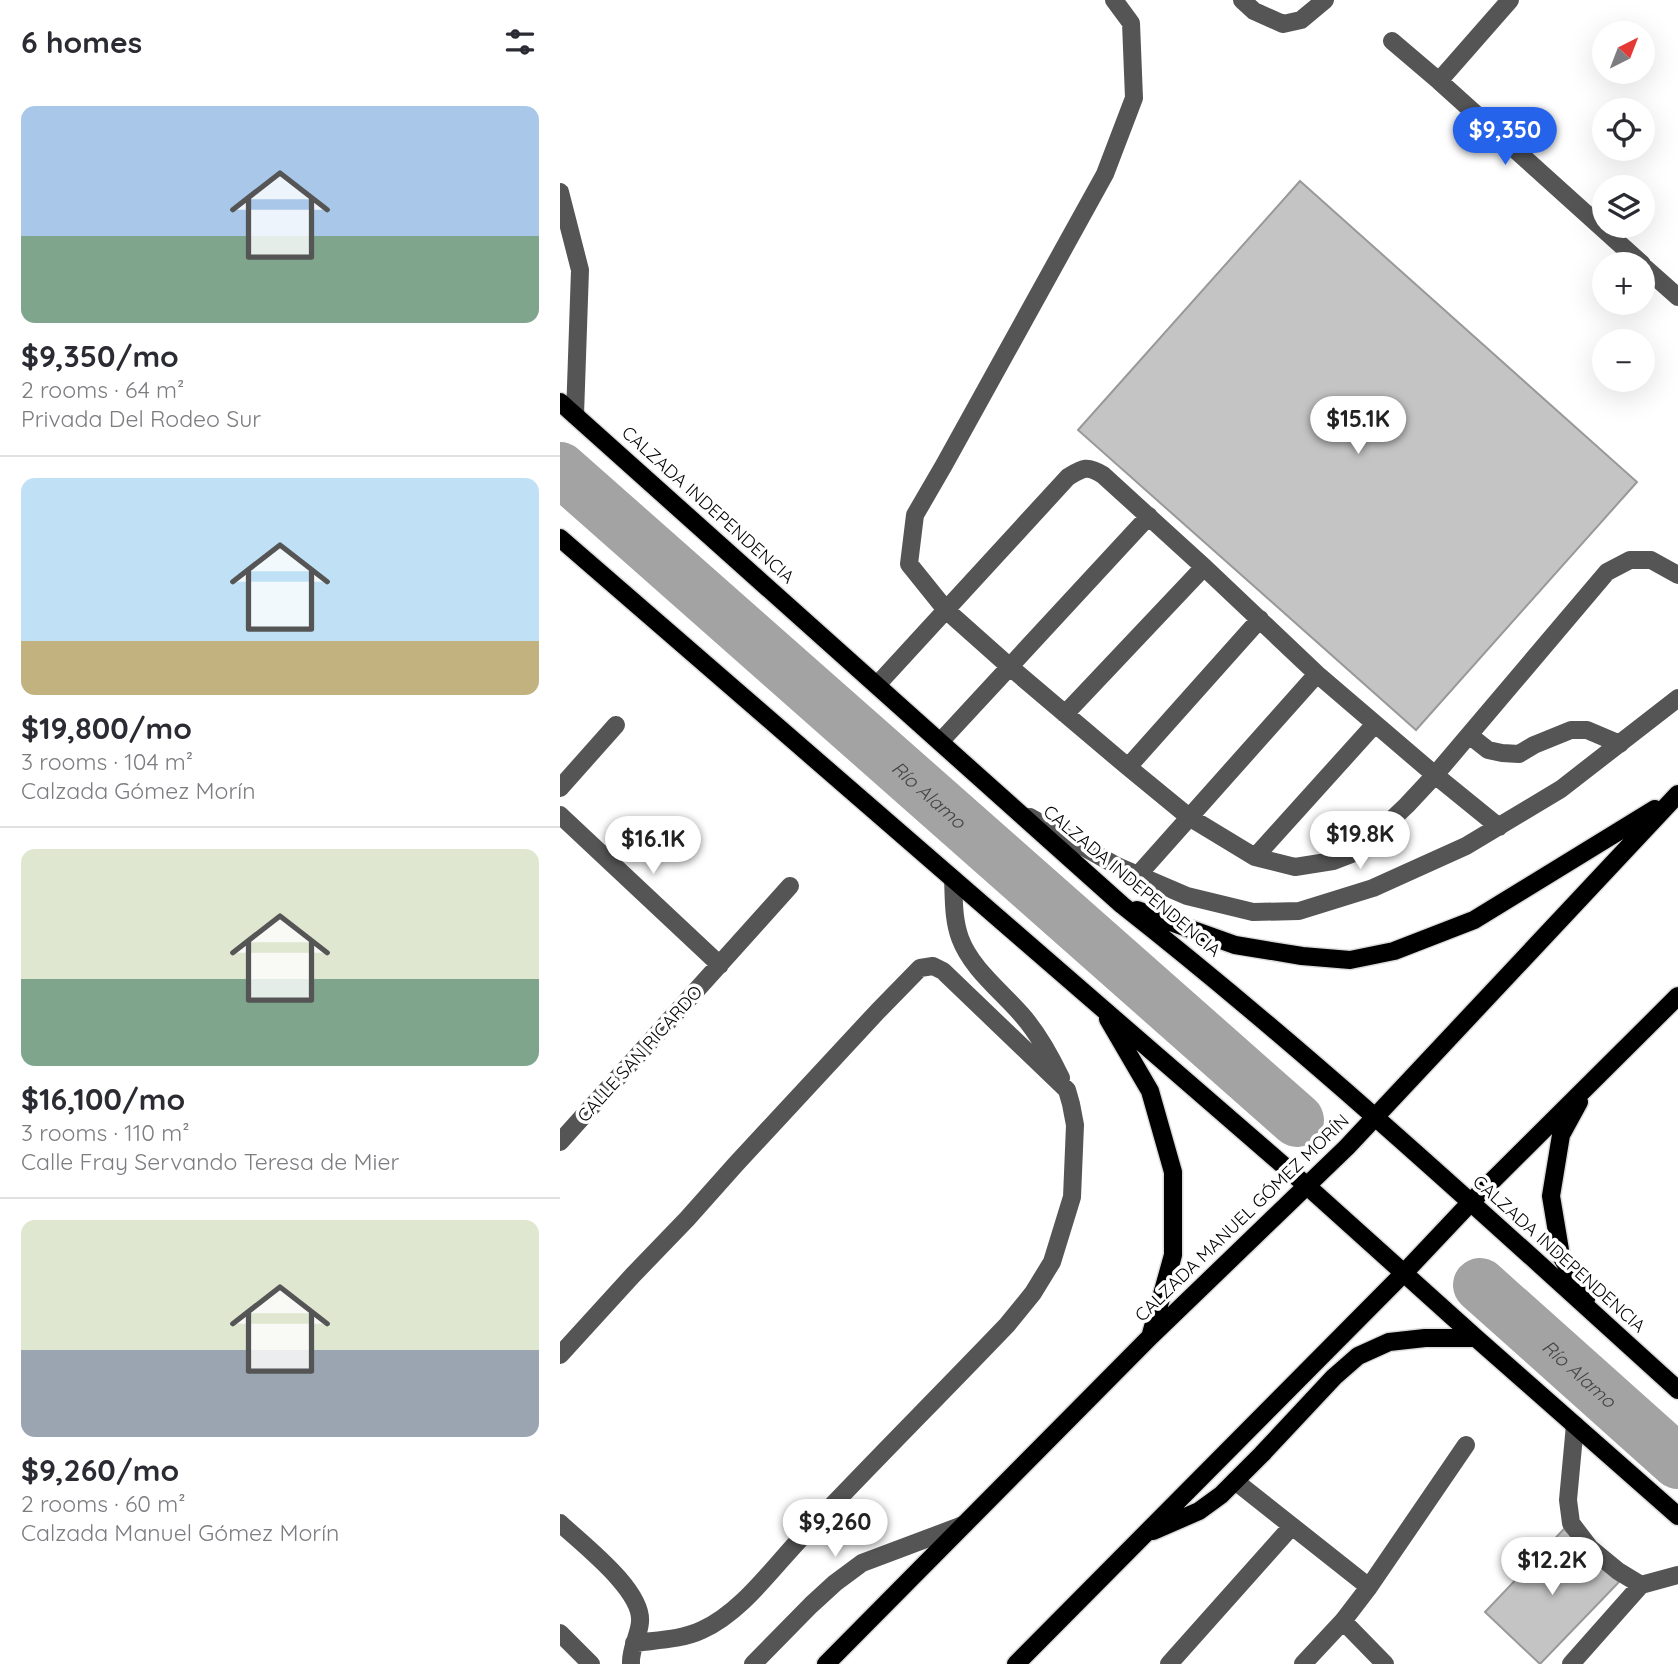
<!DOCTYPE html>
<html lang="en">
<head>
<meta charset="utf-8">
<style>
  :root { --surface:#fff; --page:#f2f2f3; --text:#2b2b33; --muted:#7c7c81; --line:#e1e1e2; --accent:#2563eb }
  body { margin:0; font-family:Quicksand,sans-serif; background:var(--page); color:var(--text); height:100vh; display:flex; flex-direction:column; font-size:26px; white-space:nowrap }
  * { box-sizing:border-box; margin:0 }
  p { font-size:23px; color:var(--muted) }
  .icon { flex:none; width:38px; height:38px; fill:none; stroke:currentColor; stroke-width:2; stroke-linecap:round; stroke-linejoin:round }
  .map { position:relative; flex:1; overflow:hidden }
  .drawer { display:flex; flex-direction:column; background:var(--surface); width:560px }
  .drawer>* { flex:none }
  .needle { width:46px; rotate:42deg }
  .controls { position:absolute; left:1032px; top:21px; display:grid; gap:14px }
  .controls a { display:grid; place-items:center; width:63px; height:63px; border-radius:50%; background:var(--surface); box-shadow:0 7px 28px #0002; font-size:35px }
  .price { position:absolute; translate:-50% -60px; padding:0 16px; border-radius:24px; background:#fff; color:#222; font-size:23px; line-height:46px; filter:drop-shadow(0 2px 4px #0008) }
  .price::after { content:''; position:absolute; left:50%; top:42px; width:21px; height:16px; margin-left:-10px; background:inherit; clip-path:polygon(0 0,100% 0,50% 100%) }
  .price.current { background:var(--accent); color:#fff }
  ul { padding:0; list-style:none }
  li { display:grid; align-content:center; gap:14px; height:371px; padding:0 21px }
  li+li { border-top:2px solid var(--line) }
  li span { display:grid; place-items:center; height:217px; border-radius:14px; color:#555 }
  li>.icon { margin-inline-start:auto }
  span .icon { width:126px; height:126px; fill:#fffc; stroke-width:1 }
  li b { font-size:30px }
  h2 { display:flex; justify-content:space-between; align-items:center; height:84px; padding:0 21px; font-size:30px }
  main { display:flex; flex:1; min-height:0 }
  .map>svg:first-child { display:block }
</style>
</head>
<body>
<main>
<section class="drawer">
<h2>6 homes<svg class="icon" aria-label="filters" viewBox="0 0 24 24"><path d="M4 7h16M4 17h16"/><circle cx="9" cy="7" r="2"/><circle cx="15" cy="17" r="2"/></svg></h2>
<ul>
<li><span style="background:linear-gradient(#a9c7e8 60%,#7fa58c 0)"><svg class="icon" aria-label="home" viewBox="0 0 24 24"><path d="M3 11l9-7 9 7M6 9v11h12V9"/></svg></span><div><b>$9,350/mo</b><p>2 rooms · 64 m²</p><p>Privada Del Rodeo Sur</p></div></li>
<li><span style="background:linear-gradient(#bfe0f5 75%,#c2b280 0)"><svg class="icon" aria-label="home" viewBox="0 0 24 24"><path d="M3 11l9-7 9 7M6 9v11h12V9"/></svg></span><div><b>$19,800/mo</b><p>3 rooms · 104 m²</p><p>Calzada Gómez Morín</p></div></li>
<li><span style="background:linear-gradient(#dfe7d0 60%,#7fa58c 0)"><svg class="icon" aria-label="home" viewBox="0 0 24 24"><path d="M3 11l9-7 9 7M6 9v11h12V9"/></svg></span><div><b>$16,100/mo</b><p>3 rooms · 110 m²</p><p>Calle Fray Servando Teresa de Mier</p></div></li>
<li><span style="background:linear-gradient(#dfe7d0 60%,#9aa5b1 0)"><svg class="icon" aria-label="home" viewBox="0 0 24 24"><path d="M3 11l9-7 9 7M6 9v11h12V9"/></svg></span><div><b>$9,260/mo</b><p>2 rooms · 60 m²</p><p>Calzada Manuel Gómez Morín</p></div></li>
</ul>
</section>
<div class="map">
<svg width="1118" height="1664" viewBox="0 0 1118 1664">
  <rect width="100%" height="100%" fill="#fff"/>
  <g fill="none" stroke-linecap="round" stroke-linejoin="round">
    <g stroke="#a3a3a3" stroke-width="54">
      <path id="s1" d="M 0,469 L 737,1120"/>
      <path id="s2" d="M 920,1285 L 1118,1462"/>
    </g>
  </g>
  <path fill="#c4c4c4" stroke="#999" stroke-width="2" d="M 740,181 L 1077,482 L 856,730 L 518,430 Z
    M 1004,1529 L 1059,1582 L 980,1664 L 925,1612 Z"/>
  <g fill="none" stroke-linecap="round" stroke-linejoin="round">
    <defs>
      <path id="major" d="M 0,402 L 562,905 C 755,1057 936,1225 1118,1390
        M 0,538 L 746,1185 L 916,1338 L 1118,1516
        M 577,910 L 675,945 L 742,956 L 790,960 L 834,951 L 914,920 L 1095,809
        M 548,1019 L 590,1091 L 613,1172 L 613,1255 L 591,1334
        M 1019,1102 L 1001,1135 L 991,1196 L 1001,1256 L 1026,1299
        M 593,1531 L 639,1511 L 661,1495 L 702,1454 L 774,1377 L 798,1356 L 829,1342 L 865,1338 L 916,1338
        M 266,1664 L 591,1336 L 787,1147 L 1118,794
        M 456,1664 L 844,1273 L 911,1202 L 1118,996"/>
    </defs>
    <use href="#major" stroke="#dbdbdb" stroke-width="21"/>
    <path stroke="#555" stroke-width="18" d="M 554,0 L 571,23 L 574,98 L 545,174 L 384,465 L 355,515 L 349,564 L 386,610 L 450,667 L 568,767 L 629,817 L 695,857 L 735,867 L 773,861 L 799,851 L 847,805 L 875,775 L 1047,572 L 1070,560 L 1091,560 L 1118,575
      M 682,0 L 694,11 L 723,24 L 741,20 L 765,0
      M 832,41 L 879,81 L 1082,264
      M 879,81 L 950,0
      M 0,192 L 20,270 L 15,415
      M 1083,266 L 1118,297
      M 317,685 L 508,477 C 523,468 527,465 543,475 L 644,567 L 757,674 L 875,775 L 939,827
      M 505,714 L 644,567
      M 909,735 L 928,750 L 942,753 L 959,754 L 974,745 L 1011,730 L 1027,730 L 1060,744
      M 380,742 L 589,516
      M 568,767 L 700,619
      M 0,788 L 56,725
      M 0,815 L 160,965
      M 470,817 L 557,866 L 627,896 L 693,912 L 739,911 L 813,888 L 906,846 L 1001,789 L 1118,698
      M 695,857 L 815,724
      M 578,875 L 757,674
      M 393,879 C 394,898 393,919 400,938 C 411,968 440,990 461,1014 C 478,1033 490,1055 501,1078
      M 0,1142 L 230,886
      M 0,1355 L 73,1275 L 127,1219 L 176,1164 L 318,1011 L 360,968 L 373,966 L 383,971 L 507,1090 L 511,1104 L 515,1125 L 512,1197 L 492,1262 L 473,1293 L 447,1325 C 379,1396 310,1465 243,1536 C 213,1567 182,1612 142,1630 C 121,1640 96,1640 74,1643
      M 1015,1425 L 1008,1500 L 1011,1523 L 1030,1548 L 1058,1571 L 1081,1585 L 1118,1575
      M 675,1481 L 809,1587
      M 0,1523 C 22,1544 83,1590 80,1622 C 79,1636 70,1649 71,1664
      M 783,1621 L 825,1664
      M 0,1633 L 31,1664
      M 193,1664 L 251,1605 L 275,1583 L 302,1563 L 403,1525
      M 609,1664 L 732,1526
      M 743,1664 L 783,1621 L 809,1587 L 906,1445
      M 1011,1664 L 1081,1585"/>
    <use href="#major" stroke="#000" stroke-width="18"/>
  </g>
  <g text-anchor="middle" stroke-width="7" stroke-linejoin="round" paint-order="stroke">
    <g font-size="18" fill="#000" stroke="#fff">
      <text transform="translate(148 505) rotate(42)" y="6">CALZADA INDEPENDENCIA</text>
      <text transform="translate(572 881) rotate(40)" y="6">CALZADA INDEPENDENCIA</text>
      <text transform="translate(80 1054) rotate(-48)" y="6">CALLE SAN RICARDO</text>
      <text transform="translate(682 1218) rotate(-44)" y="6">CALZADA MANUEL GÓMEZ MORÍN</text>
      <text transform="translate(999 1254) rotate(42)" y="6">CALZADA INDEPENDENCIA</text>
    </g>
    <g font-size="19" font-style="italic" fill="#444" stroke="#fff">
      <text dy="7" stroke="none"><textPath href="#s1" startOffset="492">Río Alamo</textPath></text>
      <text dy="7" stroke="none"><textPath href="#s2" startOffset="133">Río Alamo</textPath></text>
    </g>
  </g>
</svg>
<div class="controls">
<a><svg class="needle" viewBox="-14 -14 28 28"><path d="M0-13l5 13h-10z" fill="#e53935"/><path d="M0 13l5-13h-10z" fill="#7c7c81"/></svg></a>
<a><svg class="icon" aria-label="locate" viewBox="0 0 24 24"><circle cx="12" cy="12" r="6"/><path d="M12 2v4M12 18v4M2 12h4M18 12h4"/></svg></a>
<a><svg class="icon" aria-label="layers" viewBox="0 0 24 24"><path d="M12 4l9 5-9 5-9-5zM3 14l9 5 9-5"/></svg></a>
<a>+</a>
<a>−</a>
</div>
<b class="price current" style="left:945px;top:167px">$9,350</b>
<b class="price" style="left:798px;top:456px">$15.1K</b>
<b class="price" style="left:800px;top:871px">$19.8K</b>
<b class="price" style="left:93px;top:876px">$16.1K</b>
<b class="price" style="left:275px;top:1559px">$9,260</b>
<b class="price" style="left:992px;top:1597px">$12.2K</b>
</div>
</main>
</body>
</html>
